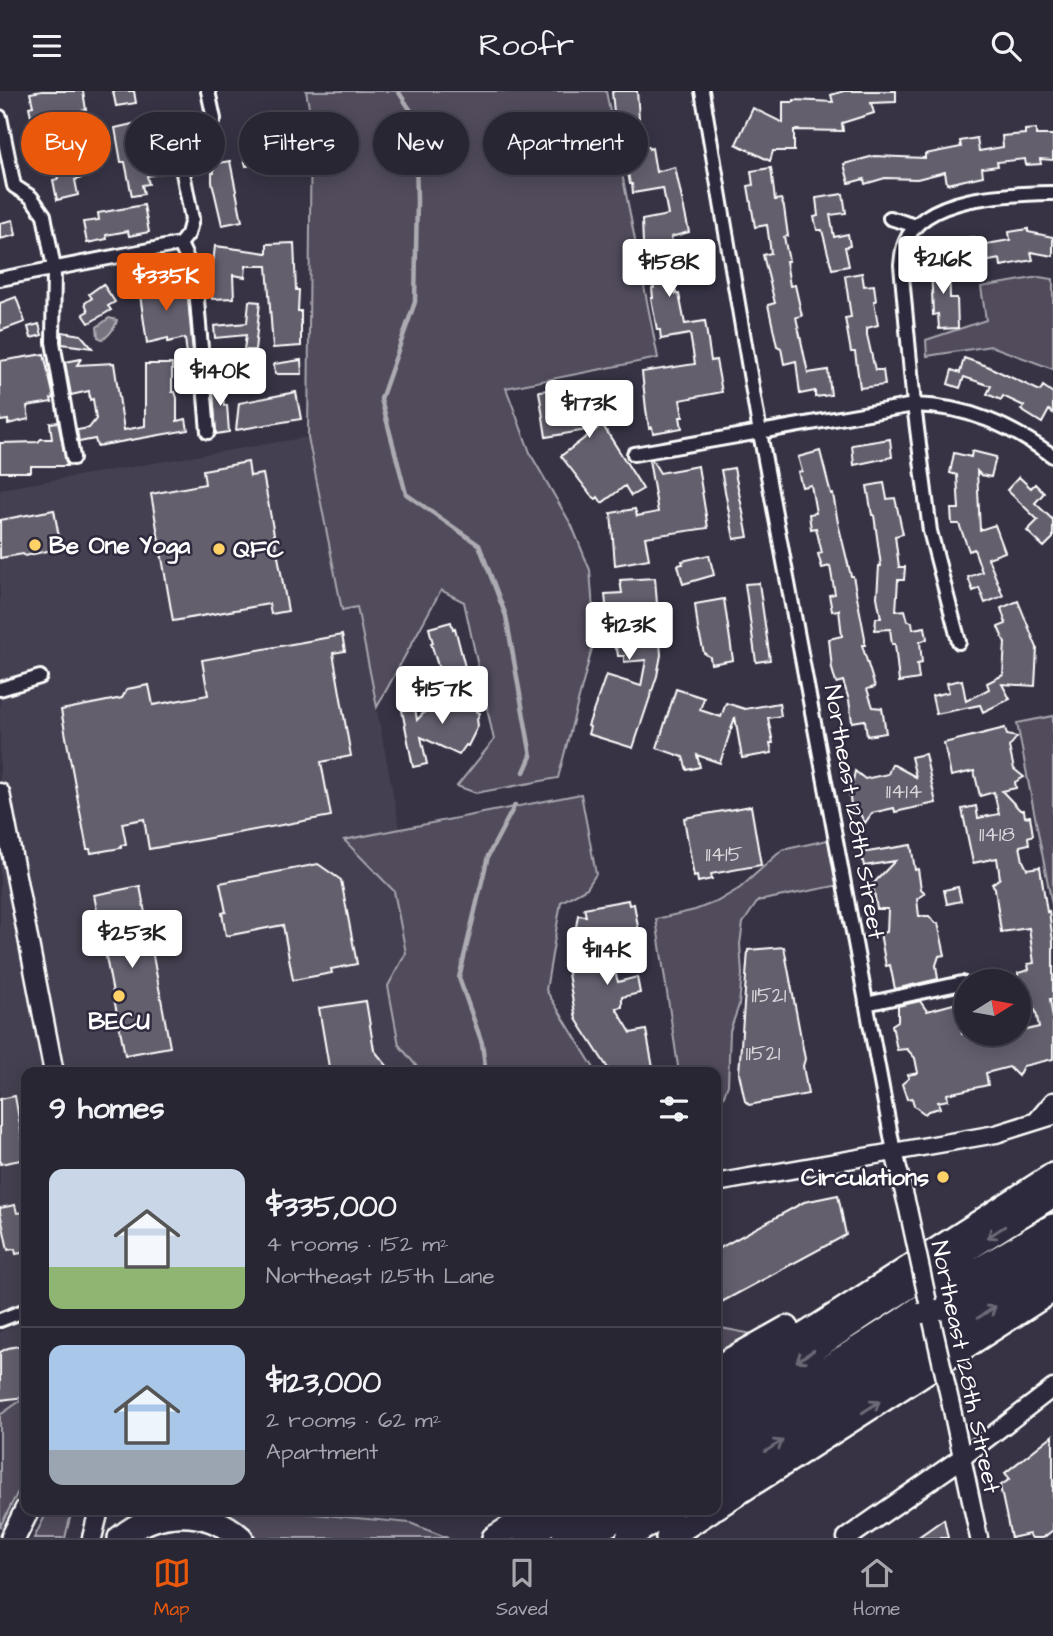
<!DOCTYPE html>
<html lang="en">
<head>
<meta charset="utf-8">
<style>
  :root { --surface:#292634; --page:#353240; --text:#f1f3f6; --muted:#a5a5ac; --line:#45434f; --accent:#ea580c }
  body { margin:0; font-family:"Architects Daughter",sans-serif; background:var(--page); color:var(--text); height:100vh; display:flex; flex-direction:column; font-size:26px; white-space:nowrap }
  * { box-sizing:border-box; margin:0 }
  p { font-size:23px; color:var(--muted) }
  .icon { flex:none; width:38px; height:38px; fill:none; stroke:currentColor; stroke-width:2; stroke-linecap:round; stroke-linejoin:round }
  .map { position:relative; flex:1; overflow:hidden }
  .details { position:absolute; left:21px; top:976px; width:700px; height:448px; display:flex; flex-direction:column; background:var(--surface); border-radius:14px; box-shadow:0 4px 18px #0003,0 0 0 2px var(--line) }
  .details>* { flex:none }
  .hud { position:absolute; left:21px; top:21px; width:700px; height:63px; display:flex; gap:14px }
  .needle { width:46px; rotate:79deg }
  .buttons { position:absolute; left:954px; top:878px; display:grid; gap:14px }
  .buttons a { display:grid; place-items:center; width:77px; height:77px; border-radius:50%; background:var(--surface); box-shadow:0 4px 18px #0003,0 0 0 2px var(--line); font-size:35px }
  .price { position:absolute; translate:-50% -60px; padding:0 16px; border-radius:7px; background:#fff; color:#222; font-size:23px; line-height:46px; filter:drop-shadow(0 2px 4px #0008) }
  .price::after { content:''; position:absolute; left:50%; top:42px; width:21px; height:16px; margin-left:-10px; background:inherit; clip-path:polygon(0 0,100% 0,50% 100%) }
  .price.current { background:var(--accent); color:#fff }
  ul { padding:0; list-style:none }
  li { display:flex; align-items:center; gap:21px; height:175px; padding:0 28px }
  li+li { border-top:2px solid var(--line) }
  li span { display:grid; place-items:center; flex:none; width:196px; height:140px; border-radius:14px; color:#555 }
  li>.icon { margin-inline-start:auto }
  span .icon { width:84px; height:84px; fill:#fffc; stroke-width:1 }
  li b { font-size:30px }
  h2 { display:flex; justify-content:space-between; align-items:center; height:84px; padding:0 28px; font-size:30px }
  .tag { padding:0 24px; border-radius:32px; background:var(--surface); box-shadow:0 4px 18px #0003,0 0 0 2px var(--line); font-size:24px; line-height:63px }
  .tag.current { background:var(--accent); color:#fff }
  header { display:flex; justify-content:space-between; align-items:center; height:91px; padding:0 28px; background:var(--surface); font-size:32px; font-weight:600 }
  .tab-bar { display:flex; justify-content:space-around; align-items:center; height:98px; border-top:2px solid var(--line); background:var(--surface); font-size:19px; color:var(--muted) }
  .tab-bar a { display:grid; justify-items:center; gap:4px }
  .tab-bar .current { color:var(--accent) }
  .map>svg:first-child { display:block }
</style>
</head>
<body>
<header><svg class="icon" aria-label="menu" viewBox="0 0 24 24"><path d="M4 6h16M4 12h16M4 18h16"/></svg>Roofr<svg class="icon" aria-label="search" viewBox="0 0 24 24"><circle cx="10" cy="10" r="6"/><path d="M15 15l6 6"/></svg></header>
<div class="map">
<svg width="1053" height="1447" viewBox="0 0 1053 1447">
  <rect width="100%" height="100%" fill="#373345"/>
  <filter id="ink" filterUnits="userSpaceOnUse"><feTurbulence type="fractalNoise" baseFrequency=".0143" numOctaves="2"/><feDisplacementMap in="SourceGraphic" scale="14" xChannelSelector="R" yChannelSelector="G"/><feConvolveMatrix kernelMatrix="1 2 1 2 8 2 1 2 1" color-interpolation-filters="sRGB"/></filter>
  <g filter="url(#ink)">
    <path fill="#444051" d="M 308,346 L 341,518 L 357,516 L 400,739 L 344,749 L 394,800 L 407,862 L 388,895 L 399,954 L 422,982 L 26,982 L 26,1219 L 0,1229 L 0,398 Z
      M 24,1230 L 26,1245 L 26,1306 L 0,1324 L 0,1241 Z"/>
    <path fill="#514c5c" stroke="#a8a6ae" stroke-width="2" d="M 306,0 L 606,0 L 658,267 L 506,297 L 531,364 L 572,435 L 590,479 L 595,546 L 558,687 L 476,702 L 457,695 L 494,649 L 464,511 L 441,499 L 377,616 L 357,516 L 342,519 L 308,346 L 311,27 Z
      M 1039,186 L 1053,188 L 1053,278 L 991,255 L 927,265 L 926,249 L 986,229 L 981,196 Z
      M 1053,625 L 1053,819 L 1017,632 Z
      M 581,703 L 596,783 L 587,797 L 561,811 L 546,899 L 597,982 L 422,982 L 399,954 L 388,895 L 406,862 L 394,800 L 344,749 Z
      M 837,747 L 845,793 L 758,810 L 743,832 L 740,853 L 742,883 L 739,914 L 730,940 L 728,994 L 716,1024 L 716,982 L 679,982 L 656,828 L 695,819 L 718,810 L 740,797 L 782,759 Z
      M 716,1236 L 752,1243 L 716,1264 Z
      M 26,1306 L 26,1385 L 0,1436 L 0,1324 Z
      M 48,1419 L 72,1419 L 65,1447 L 34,1447 Z
      M 225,1419 L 272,1419 L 410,1432 L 448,1447 L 257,1447 Z"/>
    <path fill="#76737f" stroke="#adabb2" stroke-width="2" d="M 109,227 L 117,229 C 116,235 108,247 102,248 L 98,246 L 97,236 Z"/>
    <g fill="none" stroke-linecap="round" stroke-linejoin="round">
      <path stroke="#adabb2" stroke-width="4.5" d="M 398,0 L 415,26 L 417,109 L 415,211 L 381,308 L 406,403 L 479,454 L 506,525 L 531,665 L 524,681
        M 486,982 L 482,952 L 459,887 L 488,765 L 515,714"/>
    </g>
    <path fill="#635f6d" stroke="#fff" stroke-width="2" d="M 42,0 L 83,0 L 86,19 L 62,23 L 69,58 L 74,57 L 81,87 L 75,89 L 78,104 L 57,109 L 53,89 L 58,88 L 53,65 L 48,66 L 40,27 L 32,29 L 29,16 L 33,15 L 30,2 Z
      M 113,0 L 134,0 L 136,12 L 116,15 Z
      M 615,0 L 637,0 L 639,27 L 618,29 L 617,21 L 614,21 L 612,1 Z
      M 844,0 L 896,0 L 896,11 L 871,12 L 874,22 L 842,32 L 843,40 L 794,39 L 794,60 L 773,60 L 770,70 L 736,53 L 753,17 L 783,32 L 783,11 L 794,11 L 794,9 L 833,11 L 831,4 Z
      M 141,31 L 144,50 L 167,46 L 174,80 L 147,85 L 149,93 L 142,94 L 144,103 L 132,105 L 125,71 L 121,71 L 115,37 Z
      M 1036,38 L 1036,44 L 1053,44 L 1053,69 L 1040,68 L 1041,73 L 1026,74 L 1025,68 L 997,71 L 998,75 L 982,77 L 983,85 L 947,93 L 945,81 L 917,88 L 885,87 L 865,93 L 864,88 L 849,92 L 844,73 L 874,65 L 925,67 L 925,63 L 961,56 L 960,50 L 977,47 L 979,60 L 1003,56 L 1002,45 L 1025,43 L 1025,39 Z
      M 284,46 L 285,48 L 292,46 L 296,66 L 260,76 L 259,73 L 246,75 L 241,56 Z
      M 641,49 L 642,56 L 648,55 L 649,58 L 652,57 L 656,81 L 675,76 L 689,141 L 671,146 L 674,164 L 672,165 L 672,168 L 666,169 L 667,177 L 664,177 L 669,201 L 676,200 L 676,203 L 679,203 L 685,233 L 705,230 L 711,270 L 716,269 L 722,301 L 680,309 L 683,326 L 680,326 L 682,337 L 653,342 L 652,336 L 649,337 L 646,318 L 642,281 L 695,273 L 690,243 L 661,248 L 660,239 L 657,239 L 651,207 L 653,207 L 652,197 L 654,197 L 650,170 L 647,171 L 643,152 L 642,129 L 668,124 L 663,97 L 633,102 L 632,93 L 630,93 L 624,61 L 626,61 L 625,52 Z
      M 230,70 L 242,130 L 222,134 L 212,91 L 212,82 L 214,82 L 213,73 Z
      M 771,77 L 775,109 L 781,108 L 784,116 L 788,145 L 784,146 L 789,170 L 786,170 L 790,195 L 795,194 L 802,225 L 796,226 L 808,282 L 828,279 L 831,304 L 815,306 L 815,300 L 800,303 L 796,270 L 784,273 L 781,257 L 777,255 L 768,214 L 775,212 L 763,164 L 771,162 L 767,134 L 755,136 L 748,95 L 753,94 L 751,80 Z
      M 843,103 L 846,122 L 830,124 L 834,146 L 848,143 L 850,155 L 845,156 L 849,175 L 832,178 L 822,139 L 817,139 L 814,126 L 818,125 L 816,107 Z
      M 144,114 L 149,141 L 129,145 L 128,140 L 106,144 L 107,148 L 87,152 L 83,131 L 99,129 L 98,122 Z
      M 13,129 L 16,144 L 0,148 L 0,132 Z
      M 1028,138 L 1028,141 L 1053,146 L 1053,165 L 1031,161 L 1033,169 L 1001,175 L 1000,168 L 962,175 L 957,148 L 974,146 L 975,155 L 1010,149 L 1009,141 Z
      M 294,152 L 296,199 L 299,199 L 298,220 L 301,220 L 301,255 L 273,257 L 267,175 L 246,175 L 245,186 L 233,184 L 234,207 L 212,208 L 211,191 L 215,155 L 267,162 L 267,153 Z
      M 949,170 L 950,207 L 957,207 L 958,237 L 939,238 L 938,223 L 933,224 L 931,173 L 932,171 Z
      M 862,182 L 864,195 L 874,194 L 876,210 L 874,210 L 878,234 L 867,237 L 867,244 L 875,279 L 883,279 L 885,294 L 860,297 L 855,261 L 851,261 L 845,227 L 851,226 L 845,185 Z
      M 163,184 L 166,200 L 187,197 L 194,273 L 188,273 L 185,247 L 168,251 L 168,247 L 147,252 L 140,204 L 143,204 L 139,188 Z
      M 103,193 L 115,211 L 108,215 L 111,219 L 89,232 L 83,223 L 88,220 L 85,212 L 92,207 L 89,203 Z
      M 16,206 L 25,231 L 0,240 L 0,212 Z
      M 249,210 L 260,211 L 255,259 L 244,259 L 246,244 L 215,247 L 214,235 L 247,232 Z
      M 39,233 L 42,244 L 31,247 L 28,236 Z
      M 62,241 L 81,244 L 92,257 L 62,253 Z
      M 44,263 L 54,307 L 51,308 L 52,311 L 27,315 L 29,328 L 8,333 L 8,329 L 0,330 L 0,270 Z
      M 964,267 L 987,275 L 1040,300 L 1043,295 L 1053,302 L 1053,322 L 1049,319 L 1042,332 L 1021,319 L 1024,315 L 1003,305 L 1001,309 L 987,303 L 991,295 L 964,286 L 960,297 L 948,293 L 952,279 L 960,282 Z
      M 81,268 L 77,274 L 114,272 L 124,339 L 145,335 L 145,273 L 172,273 L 172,301 L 175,301 L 177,307 L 177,330 L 186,328 L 188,339 L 97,355 L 95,348 L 79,351 L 77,339 L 89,337 L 96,328 L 93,308 L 90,309 L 89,300 L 71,304 L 65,271 Z
      M 301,269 L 302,283 L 275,283 L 274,273 Z
      M 221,287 L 224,315 L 227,314 L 229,341 L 216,343 L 212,288 Z
      M 591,294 L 596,322 L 618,309 L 627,323 L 604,336 L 643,398 L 631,405 L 625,395 L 602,412 L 598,406 L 596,408 L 591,404 L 561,365 L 598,337 L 546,346 L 539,300 Z
      M 296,301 L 301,328 L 236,339 L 239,312 Z
      M 58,331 L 67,375 L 31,375 L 31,381 L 0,381 L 0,352 L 38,351 L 41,348 L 52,348 L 50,332 Z
      M 890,348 L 892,366 L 854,374 L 852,354 Z
      M 820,360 L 831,403 L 833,403 L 838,432 L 851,485 L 853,485 L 865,547 L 865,554 L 862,554 L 875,596 L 867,598 L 873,616 L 882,617 L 886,642 L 867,645 L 865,629 L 852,631 L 849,609 L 843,590 L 836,592 L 832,578 L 829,548 L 842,545 L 839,519 L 832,520 L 829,504 L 835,503 L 830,475 L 822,477 L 818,463 L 822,462 L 816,437 L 811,438 L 809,423 L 816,422 L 811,394 L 802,396 L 798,381 L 802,380 L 798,366 Z
      M 972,360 L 996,366 L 991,386 L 981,384 L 977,380 L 980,439 L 995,434 L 1005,461 L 988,467 L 1003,505 L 985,512 L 979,497 L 973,500 L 968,486 L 982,481 L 974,458 L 969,460 L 959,433 L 952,433 L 951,418 L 959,418 L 957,384 L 950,382 L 954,362 L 971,366 Z
      M 649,369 L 652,369 L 660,382 L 698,375 L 708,437 L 645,446 L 649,468 L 615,474 L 611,422 L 635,418 L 637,425 L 658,421 Z
      M 248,371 L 250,385 L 263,383 L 288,520 L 271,523 L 269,513 L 173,530 L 151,403 L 205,393 L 203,379 Z
      M 734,377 L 748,446 L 734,448 L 721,379 Z
      M 1019,386 L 1031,397 L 1035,393 L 1044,402 L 1035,412 L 1053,429 L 1053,447 L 1044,456 L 1027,440 L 1038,429 L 1007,399 Z
      M 884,392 L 887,408 L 895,407 L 903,443 L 895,445 L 899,476 L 905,476 L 904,489 L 898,489 L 896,520 L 905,519 L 908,530 L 912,531 L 913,538 L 925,536 L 927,548 L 920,551 L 922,572 L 917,573 L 919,588 L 899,591 L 895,553 L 892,553 L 890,538 L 875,539 L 876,527 L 881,527 L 877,506 L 879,475 L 881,475 L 874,424 L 872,424 L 867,395 Z
      M 54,419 L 61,457 L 25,465 L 23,463 L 0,467 L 0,429 Z
      M 709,464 L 714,484 L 683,493 L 678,474 L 683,473 L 682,470 Z
      M 655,487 L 661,564 L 657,585 L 633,657 L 588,643 L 590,636 L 588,635 L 606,584 L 641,595 L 646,569 L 624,571 L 624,565 L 618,565 L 617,558 L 615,558 L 614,553 L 612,553 L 610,535 L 608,535 L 605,503 L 622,502 L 620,489 Z
      M 759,492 L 770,569 L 756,571 L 745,493 Z
      M 724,508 L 733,569 L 711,573 L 710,566 L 704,562 L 698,538 L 695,513 Z
      M 1018,510 L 1037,557 L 1035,595 L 1002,593 L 1010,608 L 983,621 L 980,614 L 936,623 L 932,605 L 949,601 L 947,592 L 962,589 L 966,610 L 989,598 L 987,592 L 1003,584 L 1005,552 L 998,536 L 1006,533 L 1001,517 Z
      M 451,531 L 453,538 L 455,537 L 466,580 L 467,592 L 445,598 L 431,552 L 433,552 L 429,537 Z
      M 342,544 L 345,560 L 333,562 L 351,665 L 321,671 L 331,725 L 149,758 L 144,728 L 122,732 L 126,753 L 121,754 L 121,757 L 91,762 L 90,758 L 87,758 L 61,619 L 122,607 L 127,598 L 149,594 L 153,614 L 208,604 L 202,569 Z
      M 446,598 L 478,614 L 476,620 L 480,622 L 477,628 L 478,635 L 468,655 L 466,654 L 459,664 L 421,646 L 427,673 L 413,676 L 402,619 L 415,617 L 417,629 Z
      M 676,598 L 704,607 L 700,619 L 721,626 L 726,612 L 745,618 L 779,612 L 781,625 L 768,627 L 773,652 L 770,652 L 772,662 L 742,667 L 735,626 L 720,672 L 697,664 L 700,676 L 687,679 L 683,666 L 657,657 Z
      M 1005,637 L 1007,644 L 1017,646 L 1009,656 L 1014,678 L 1024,686 L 1015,691 L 1016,697 L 1002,700 L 1020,719 L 1024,719 L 1025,726 L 1030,725 L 1033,744 L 1028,746 L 1029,753 L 1020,755 L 1023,770 L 1027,778 L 1040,776 L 1047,821 L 1049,820 L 1053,851 L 1053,908 L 1050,908 L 1053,928 L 1053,968 L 1023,975 L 1018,985 L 1009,976 L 986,982 L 988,994 L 947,1003 L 948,1009 L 938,1011 L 940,1017 L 928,1020 L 925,1023 L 914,1015 L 912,1007 L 907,1008 L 902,993 L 909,987 L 908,984 L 918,982 L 915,967 L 907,958 L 897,959 L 892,934 L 898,930 L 898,915 L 920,910 L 927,920 L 957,912 L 962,943 L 991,943 L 991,946 L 1018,943 L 1018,941 L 1039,936 L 1036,921 L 1032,913 L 1026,913 L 1024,905 L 1018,906 L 1018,882 L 1029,879 L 1028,873 L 1034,872 L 1029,837 L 1001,841 L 995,797 L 992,793 L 1000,787 L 997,767 L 973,772 L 962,718 L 976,715 L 978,727 L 999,723 L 994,701 L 980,705 L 974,680 L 951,685 L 944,652 Z
      M 925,663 L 936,712 L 895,721 L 894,717 L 872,722 L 865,732 L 860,723 L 853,724 L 847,691 L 853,690 L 855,680 L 865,688 L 888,683 L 892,673 L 916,686 L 911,666 Z
      M 751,715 L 761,774 L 711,783 L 712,788 L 698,791 L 697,785 L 694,786 L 684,727 Z
      M 911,754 L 915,779 L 918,778 L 921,798 L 925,802 L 917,808 L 919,825 L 929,825 L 935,832 L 938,832 L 945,864 L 939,865 L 936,874 L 938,888 L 895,898 L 890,874 L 886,875 L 880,842 L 887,841 L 888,818 L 877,818 L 874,800 L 871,795 L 895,770 L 864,775 L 861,762 Z
      M 318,773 L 341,789 L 357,873 L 331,878 L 332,882 L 293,889 L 283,834 L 226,845 L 222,822 L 226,821 L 220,792 Z
      M 140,795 L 170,956 L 125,964 L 94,804 Z
      M 958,796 L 961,810 L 947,813 L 944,799 Z
      M 628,809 L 629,814 L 634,813 L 640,847 L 614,852 L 611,867 L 618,891 L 637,886 L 640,902 L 622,906 L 622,916 L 616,917 L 631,942 L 646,939 L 654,982 L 611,982 L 576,928 L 568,883 L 578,824 L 586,825 L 584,817 Z
      M 784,856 L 805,968 L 803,975 L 808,1003 L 749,1014 L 745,1010 L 739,982 L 748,859 Z
      M 366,910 L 374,959 L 393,982 L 330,982 L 319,917 Z
      M 15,1005 L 26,1068 L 0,1073 L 0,1008 Z
      M 838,1104 L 846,1144 L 716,1214 L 716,1159 L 804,1111 Z
      M 15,1114 L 17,1122 L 26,1121 L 26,1161 L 16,1163 L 15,1158 L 8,1159 L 0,1121 L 0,1117 Z
      M 24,1254 L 26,1289 L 23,1289 L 25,1306 L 0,1309 L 0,1261 L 8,1257 Z
      M 1053,1344 L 1053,1439 L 1043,1447 L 1032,1447 L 1029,1443 L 1011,1447 L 1000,1395 L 1010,1388 L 1005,1382 Z
      M 944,1428 L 948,1447 L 917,1447 Z"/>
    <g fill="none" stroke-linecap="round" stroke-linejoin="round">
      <defs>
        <path id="minor" d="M 208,0 L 214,28 L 174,36 L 192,128 L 188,143 L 180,153 L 195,185 L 208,341
          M 702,0 L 760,342 L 894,1061
          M 0,26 L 14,95 L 31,106 L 44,124 L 54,177 L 53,251 L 73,367
          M 890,127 L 916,135
          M 0,188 L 180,153
          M 634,363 L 914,314 C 968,315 1010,335 1053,365
          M 959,551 L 930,440 L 914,314 L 901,174 C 902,167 902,159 905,152 C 923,104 1010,103 1053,102
          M 0,598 L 40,586
          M 866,913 L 962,892
          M 0,1229 L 26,1219"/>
        <path id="tertiary" d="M 1037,1029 L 1053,1010
          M 894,1061 L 908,1118
          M 716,1092 L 996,1043 L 1053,1025
          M 951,1314 L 979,1447
          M 962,1367 L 1053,1297"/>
        <path id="secondary" d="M 0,702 L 54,982
          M 92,1447 L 99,1419
          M 847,1447 L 962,1367"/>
        <path id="motorway" d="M 716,1277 L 787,1237
          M 716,1301 L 1053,1084
          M 716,1324 L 869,1221 L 1053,1104
          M 716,1348 L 899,1231 L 959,1190 L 1053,1135
          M 716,1365 L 901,1248 L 1053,1158
          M 716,1391 L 1053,1179
          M 716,1416 L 1053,1199
          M 13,1447 L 27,1419
          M 120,1447 C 157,1417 205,1415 241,1447
          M 494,1447 L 538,1419
          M 526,1447 L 568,1419
          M 564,1447 L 598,1425
          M 587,1447 L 630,1419
          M 628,1447 L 671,1419
          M 668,1447 L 711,1419"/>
      </defs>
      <use href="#minor" stroke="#fff" stroke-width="18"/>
      <use href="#tertiary" stroke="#fff" stroke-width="21"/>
      <use href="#secondary" stroke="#fff" stroke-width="23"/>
      <use href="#motorway" stroke="#fff" stroke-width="28"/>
      <use href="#minor" stroke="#2f2a3d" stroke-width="12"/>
      <use href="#tertiary" stroke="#2f2a3d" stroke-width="16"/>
      <use href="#secondary" stroke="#2f2a3d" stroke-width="18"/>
      <use href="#motorway" stroke="#2f2a3d" stroke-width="23"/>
      <defs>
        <path id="tertiary-bridge" d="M 908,1118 L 928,1211
          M 932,1230 L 951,1314"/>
      </defs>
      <use href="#tertiary-bridge" stroke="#fff" stroke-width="21" stroke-linecap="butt"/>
      <use href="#tertiary-bridge" stroke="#2f2a3d" stroke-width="16"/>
    </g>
    <defs><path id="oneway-shaft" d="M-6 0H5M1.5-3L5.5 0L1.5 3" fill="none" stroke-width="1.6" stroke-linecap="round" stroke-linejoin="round" transform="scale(1.75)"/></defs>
    <g stroke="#6d6a77">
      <use href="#oneway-shaft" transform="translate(996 1141) rotate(147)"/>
      <use href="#oneway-shaft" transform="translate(987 1221) rotate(-33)"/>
      <use href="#oneway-shaft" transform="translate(805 1265) rotate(147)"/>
      <use href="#oneway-shaft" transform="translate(871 1316) rotate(-33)"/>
      <use href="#oneway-shaft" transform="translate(774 1355) rotate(-32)"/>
    </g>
  </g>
  <g fill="#ffd166" stroke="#2f2a3d" stroke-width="2.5">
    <circle cx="35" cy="454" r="7"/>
    <circle cx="219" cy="458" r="7"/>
    <circle cx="119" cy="905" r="7"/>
    <circle cx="943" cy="1086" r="7"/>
  </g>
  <g text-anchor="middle" stroke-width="5" stroke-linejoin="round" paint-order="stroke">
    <g font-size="21" fill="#d8d7da">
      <text x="904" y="707">11414</text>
      <text x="997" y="750">11418</text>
      <text x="724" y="770">11415</text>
      <text x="769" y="911">11521</text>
      <text x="763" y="969">11521</text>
    </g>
    <g font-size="24" font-weight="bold" fill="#fff" stroke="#2f2a3d" text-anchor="start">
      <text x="49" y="462">Be One Yoga</text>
      <text x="233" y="466">QFC</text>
      <text x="119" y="938" text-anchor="middle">BECU</text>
      <text x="929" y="1094" text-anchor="end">Circulations</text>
    </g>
    <g font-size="24" fill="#fff" stroke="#2f2a3d">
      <text transform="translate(855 721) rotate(80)" y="8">Northeast 128th Street</text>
      <text transform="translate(966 1276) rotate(78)" y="8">Northeast 128th Street</text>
    </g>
  </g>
</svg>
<div class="buttons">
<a><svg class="needle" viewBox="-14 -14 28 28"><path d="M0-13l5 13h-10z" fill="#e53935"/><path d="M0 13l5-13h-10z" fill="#a5a5ac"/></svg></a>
</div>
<b class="price" style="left:943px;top:205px">$216K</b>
<b class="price" style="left:669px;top:208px">$158K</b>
<b class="price current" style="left:166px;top:222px">$335K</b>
<b class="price" style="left:220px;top:317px">$140K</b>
<b class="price" style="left:589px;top:349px">$173K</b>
<b class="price" style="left:629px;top:571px">$123K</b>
<b class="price" style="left:442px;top:635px">$157K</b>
<b class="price" style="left:132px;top:879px">$253K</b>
<b class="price" style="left:607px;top:896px">$114K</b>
<div class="hud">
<a class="tag current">Buy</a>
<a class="tag">Rent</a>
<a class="tag">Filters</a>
<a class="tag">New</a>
<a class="tag">Apartment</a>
</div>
<section class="details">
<h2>9 homes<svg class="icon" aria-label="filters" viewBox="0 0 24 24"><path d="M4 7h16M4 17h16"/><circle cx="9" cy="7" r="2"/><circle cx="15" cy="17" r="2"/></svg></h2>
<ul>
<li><span style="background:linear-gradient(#c9d6e8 70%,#8fb573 0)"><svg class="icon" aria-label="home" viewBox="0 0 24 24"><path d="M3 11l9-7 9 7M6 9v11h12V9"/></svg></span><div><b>$335,000</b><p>4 rooms · 152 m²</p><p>Northeast 125th Lane</p></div></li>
<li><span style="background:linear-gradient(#a9c7e8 75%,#9aa5b1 0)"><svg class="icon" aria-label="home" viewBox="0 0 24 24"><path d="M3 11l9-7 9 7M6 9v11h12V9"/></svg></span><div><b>$123,000</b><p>2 rooms · 62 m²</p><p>Apartment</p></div></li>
</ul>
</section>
</div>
<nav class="tab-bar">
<a class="current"><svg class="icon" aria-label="map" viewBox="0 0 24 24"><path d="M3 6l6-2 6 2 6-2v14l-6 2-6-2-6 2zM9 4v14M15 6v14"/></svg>Map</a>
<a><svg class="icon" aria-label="saved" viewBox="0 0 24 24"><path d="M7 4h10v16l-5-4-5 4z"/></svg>Saved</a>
<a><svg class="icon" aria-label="home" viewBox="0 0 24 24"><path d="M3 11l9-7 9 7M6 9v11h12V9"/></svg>Home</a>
</nav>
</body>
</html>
